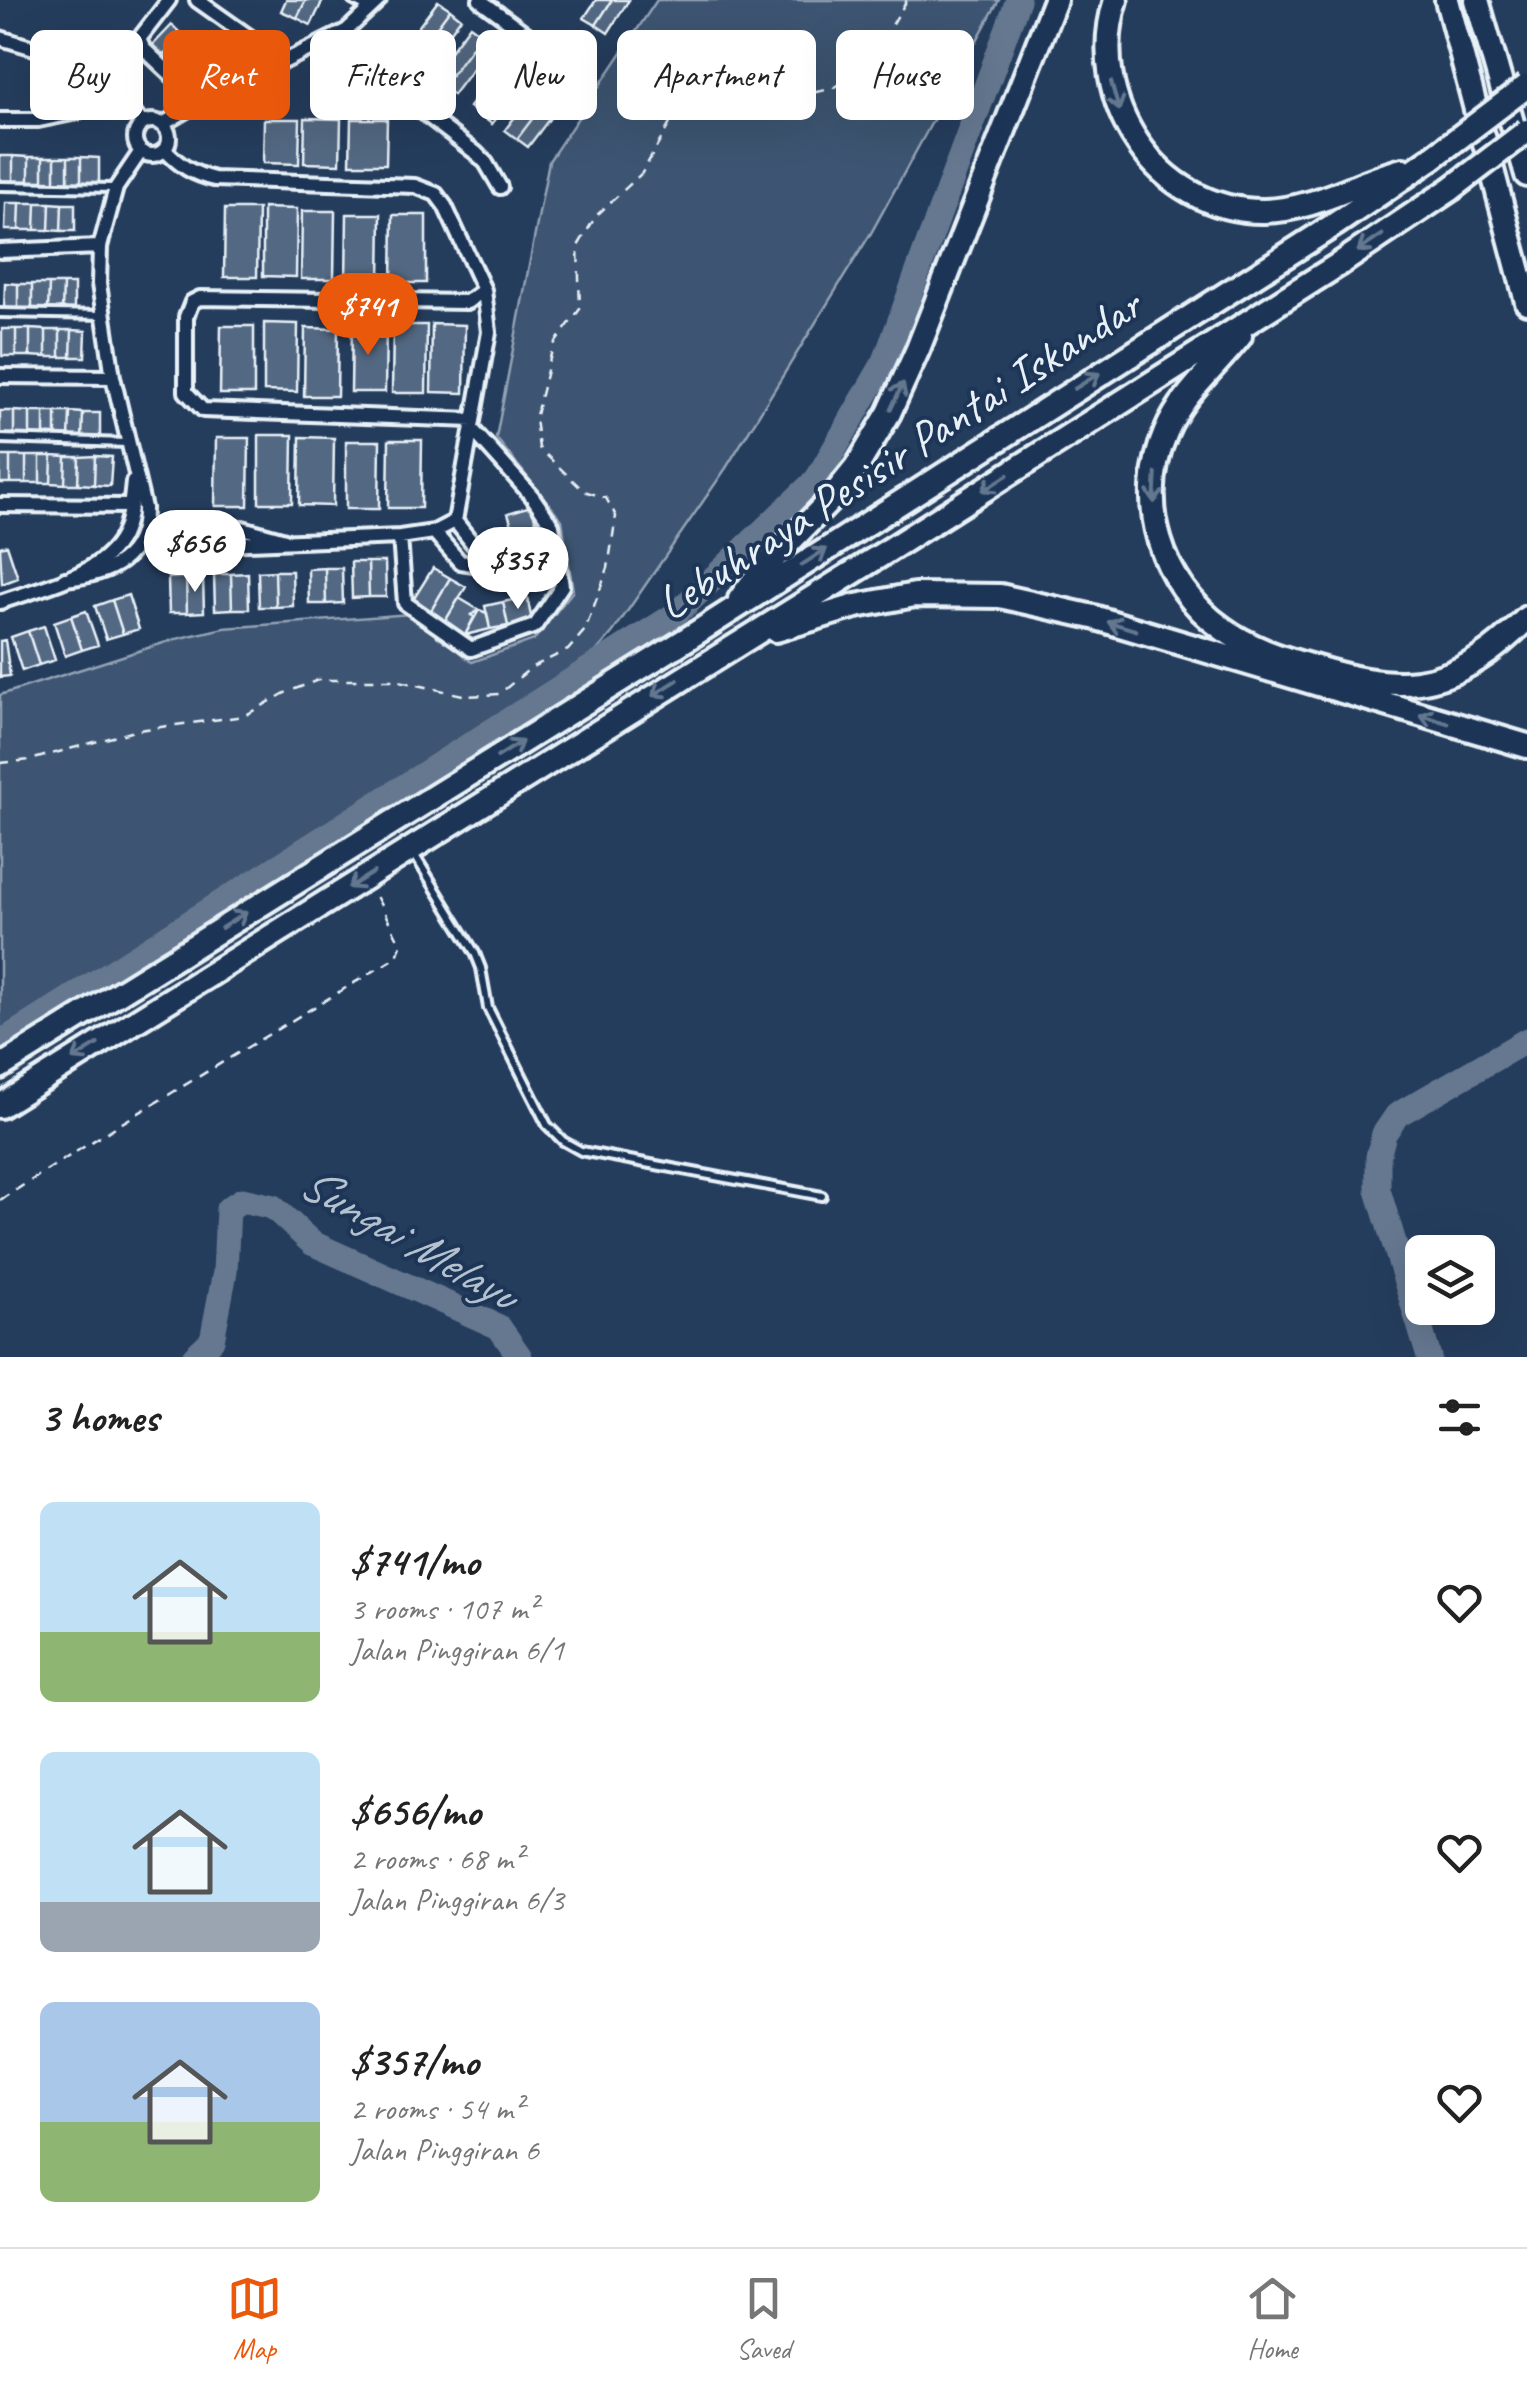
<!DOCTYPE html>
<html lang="en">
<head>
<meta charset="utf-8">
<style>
  :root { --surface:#fff; --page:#f2f2f2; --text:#222; --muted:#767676; --line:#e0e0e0; --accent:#ea580c }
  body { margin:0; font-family:Caveat,sans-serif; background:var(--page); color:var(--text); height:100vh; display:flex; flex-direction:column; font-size:38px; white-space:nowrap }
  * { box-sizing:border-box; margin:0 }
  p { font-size:32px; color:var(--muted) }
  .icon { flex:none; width:55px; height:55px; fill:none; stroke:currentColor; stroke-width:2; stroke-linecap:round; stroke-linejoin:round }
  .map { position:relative; height:1357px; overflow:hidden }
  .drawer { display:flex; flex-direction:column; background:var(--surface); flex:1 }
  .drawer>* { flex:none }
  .banner { position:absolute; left:30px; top:30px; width:1000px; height:90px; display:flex; gap:20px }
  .fabs { position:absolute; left:1405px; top:1235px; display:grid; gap:20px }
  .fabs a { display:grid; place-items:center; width:90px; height:90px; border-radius:15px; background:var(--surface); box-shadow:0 10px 40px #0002; font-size:50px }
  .price { position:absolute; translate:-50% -85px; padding:0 22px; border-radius:35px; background:#fff; color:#222; font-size:32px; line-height:65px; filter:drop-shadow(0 2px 5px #0008) }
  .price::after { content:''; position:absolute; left:50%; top:60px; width:30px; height:22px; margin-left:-15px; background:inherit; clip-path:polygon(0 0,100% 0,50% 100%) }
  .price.active { background:var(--accent); color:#fff }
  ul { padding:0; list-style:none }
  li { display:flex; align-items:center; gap:30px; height:250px; padding:0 40px }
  li span { display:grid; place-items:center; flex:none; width:280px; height:200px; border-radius:15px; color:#555 }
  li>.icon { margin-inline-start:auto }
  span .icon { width:120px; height:120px; fill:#fffc; stroke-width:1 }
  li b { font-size:42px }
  h2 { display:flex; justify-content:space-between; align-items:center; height:120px; padding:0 40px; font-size:42px }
  .chip { padding:0 35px; border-radius:15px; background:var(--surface); box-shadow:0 10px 40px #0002; font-size:35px; line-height:90px }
  .chip.active { background:var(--accent); color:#fff }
  .tab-bar { display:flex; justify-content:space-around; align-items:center; height:140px; border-top:2px solid var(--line); background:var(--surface); font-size:28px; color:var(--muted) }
  .tab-bar a { display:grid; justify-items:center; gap:5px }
  .tab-bar .active { color:var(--accent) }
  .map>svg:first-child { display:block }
</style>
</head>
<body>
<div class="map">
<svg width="1527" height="1357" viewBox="0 0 1527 1357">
  <rect width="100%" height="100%" fill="#253d5d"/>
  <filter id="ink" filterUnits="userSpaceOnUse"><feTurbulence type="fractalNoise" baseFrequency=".01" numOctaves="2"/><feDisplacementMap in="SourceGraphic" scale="20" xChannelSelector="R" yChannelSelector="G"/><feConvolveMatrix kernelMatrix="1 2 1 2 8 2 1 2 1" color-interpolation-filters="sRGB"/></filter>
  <g filter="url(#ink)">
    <path fill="#3e5472" stroke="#93a2b5" stroke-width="2.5" d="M 657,0 L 999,0 L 871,233 L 726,468 L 613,632 L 588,661 L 526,705 L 0,1031 L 0,695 L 176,639 L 224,628 L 411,614 L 472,662 L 534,640 L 573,591 L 562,520 L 496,438 L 549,161 Z"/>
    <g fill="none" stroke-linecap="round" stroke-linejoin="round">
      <path stroke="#657890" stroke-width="25" d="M 0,1043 L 676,614 L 817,479 L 885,361 L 1018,0
        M 194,1357 L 212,1340 L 225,1272 L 228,1209 L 242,1200 L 273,1207 L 312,1243 L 499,1327 L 520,1357
        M 1429,1357 L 1378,1190 L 1378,1157 L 1384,1134 L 1397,1115 L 1527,1040"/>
    </g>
    <path fill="#536782" stroke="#e8f1f8" stroke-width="2.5" d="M 286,0 L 306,0 L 297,18 L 281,11 Z
      M 306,0 L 323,0 L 311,25 L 297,18 Z
      M 596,0 L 612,0 L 596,25 L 584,18 Z
      M 612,0 L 629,0 L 608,33 L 596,25 Z
      M 438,1 L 450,9 L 410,63 L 398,54 Z
      M 450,9 L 461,18 L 421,71 L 410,63 Z
      M 172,25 L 183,36 L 161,58 L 149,49 Z
      M 470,25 L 482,34 L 442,87 L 430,78 Z
      M 482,34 L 493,42 L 453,95 L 442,87 Z
      M 183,36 L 195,45 L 174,69 L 162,58 Z
      M 196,45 L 207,55 L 185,79 L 174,69 Z
      M 510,54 L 521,63 L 481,116 L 469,107 Z
      M 521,63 L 532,71 L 492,124 L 481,116 Z
      M 545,77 L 557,86 L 517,139 L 505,130 Z
      M 557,86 L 568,94 L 528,147 L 517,139 Z
      M 305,118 L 341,119 L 340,164 L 304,163 Z
      M 264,119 L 300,119 L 299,164 L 263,163 Z
      M 351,119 L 387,119 L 386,164 L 350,164 Z
      M 0,156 L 13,156 L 13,183 L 0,183 Z
      M 13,156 L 29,157 L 29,184 L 13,183 Z
      M 29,157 L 43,157 L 43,184 L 29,184 Z
      M 43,157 L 55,157 L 55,184 L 43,184 Z
      M 55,157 L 68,157 L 68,184 L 55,184 Z
      M 68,157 L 81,157 L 81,184 L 68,184 Z
      M 81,157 L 99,158 L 99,185 L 81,184 Z
      M 6,203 L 20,203 L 19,230 L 5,230 Z
      M 20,203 L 36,203 L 35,230 L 19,230 Z
      M 36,203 L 50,203 L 49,230 L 35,230 Z
      M 50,203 L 62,204 L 61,231 L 49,230 Z
      M 62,204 L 75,204 L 75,231 L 61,231 Z
      M 263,208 L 297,209 L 296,277 L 263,276 Z
      M 225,209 L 258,209 L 257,277 L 224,277 Z
      M 302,211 L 335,211 L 334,279 L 301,279 Z
      M 347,214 L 381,214 L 380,282 L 346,282 Z
      M 393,215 L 426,215 L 426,283 L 392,283 Z
      M 5,283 L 18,284 L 18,311 L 4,311 Z
      M 18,284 L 32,284 L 32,311 L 18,311 Z
      M 32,284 L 49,284 L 48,311 L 32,311 Z
      M 49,284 L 63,284 L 62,311 L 48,311 Z
      M 63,284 L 74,284 L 74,311 L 62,311 Z
      M 264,323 L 298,324 L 297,392 L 264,391 Z
      M 352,324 L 386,324 L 385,392 L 351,392 Z
      M 432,324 L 465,325 L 464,393 L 431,392 Z
      M 393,325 L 427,325 L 426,393 L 392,393 Z
      M 221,326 L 254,326 L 254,394 L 220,394 Z
      M 305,328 L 338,329 L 337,396 L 304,396 Z
      M 2,329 L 16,329 L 16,356 L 2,356 Z
      M 16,329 L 30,329 L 30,356 L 16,356 Z
      M 30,329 L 46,330 L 46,357 L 30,356 Z
      M 46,330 L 60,330 L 60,357 L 46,357 Z
      M 60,330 L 72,330 L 71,357 L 60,357 Z
      M 72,330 L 86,331 L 85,357 L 71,357 Z
      M 0,411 L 14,411 L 14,438 L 0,438 Z
      M 14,411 L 30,412 L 30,439 L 14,438 Z
      M 30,412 L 44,412 L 44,439 L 30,439 Z
      M 44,412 L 56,412 L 56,439 L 44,439 Z
      M 56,412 L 70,412 L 69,439 L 56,439 Z
      M 70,412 L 83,413 L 82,440 L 69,439 Z
      M 83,413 L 100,413 L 100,440 L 82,440 Z
      M 259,435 L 293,435 L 292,503 L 259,503 Z
      M 300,437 L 334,438 L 333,506 L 299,505 Z
      M 216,438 L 249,438 L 248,506 L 215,506 Z
      M 389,440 L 422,440 L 421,508 L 388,508 Z
      M 346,441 L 380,441 L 379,509 L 346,509 Z
      M 0,456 L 10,456 L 10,483 L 0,483 Z
      M 10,456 L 26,456 L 26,483 L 10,483 Z
      M 26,456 L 40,456 L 40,483 L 26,483 Z
      M 40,456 L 52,456 L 51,483 L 40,483 Z
      M 52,456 L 66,457 L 65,484 L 51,483 Z
      M 95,456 L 94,485 L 78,484 L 79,457 Z
      M 95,456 L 112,457 L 110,486 L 94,485 Z
      M 66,457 L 79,457 L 78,484 L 65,484 Z
      M 531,506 L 540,533 L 517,541 L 508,513 Z
      M 540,533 L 547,555 L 524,562 L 517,541 Z
      M 7,545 L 18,578 L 2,584 L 0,547 Z
      M 547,555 L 555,579 L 532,586 L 524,562 Z
      M 351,562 L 368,562 L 369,597 L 352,598 Z
      M 368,562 L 385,562 L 386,597 L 369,597 Z
      M 325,568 L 326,604 L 309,604 L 308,569 Z
      M 325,568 L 342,568 L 343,603 L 326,604 Z
      M 433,568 L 450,578 L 429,614 L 411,603 Z
      M 275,571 L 276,607 L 259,607 L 258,572 Z
      M 275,571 L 292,571 L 293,606 L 276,607 Z
      M 248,573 L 249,609 L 232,609 L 231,574 Z
      M 214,574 L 231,574 L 232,609 L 215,610 Z
      M 186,577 L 187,613 L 169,613 L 168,578 Z
      M 186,577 L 203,577 L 204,612 L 187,613 Z
      M 450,578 L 466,587 L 444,623 L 429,614 Z
      M 128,595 L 139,629 L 123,634 L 112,600 Z
      M 527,597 L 532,621 L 508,626 L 503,602 Z
      M 459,598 L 479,610 L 471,615 L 474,617 L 465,635 L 444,623 Z
      M 112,600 L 123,634 L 106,639 L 95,606 Z
      M 503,602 L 508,626 L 490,629 L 485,606 Z
      M 479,610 L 487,613 L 490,629 L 465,635 Z
      M 86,611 L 98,645 L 82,650 L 71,616 Z
      M 71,616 L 82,650 L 65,656 L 54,622 Z
      M 44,626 L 55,660 L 39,665 L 28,631 Z
      M 28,631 L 39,665 L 22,671 L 11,637 Z
      M 5,640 L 10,676 L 0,677 L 0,641 Z"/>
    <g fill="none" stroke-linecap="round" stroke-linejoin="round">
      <defs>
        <path id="lane" d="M 352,0 L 369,9
          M 0,186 L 114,188
          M 0,313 L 104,315
          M 0,439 L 127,443
          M 414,854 L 475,953 L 481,968 L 488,1008 L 547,1125 L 563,1141 L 581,1151 L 822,1196"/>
        <path id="street" d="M 169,0 L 139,39 L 143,48 L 199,101
          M 197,0 L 255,41
          M 480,0 L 547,49 L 574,63
          M 0,38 L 72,59 L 104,75 L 143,124
          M 329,40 L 476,153 L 486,163 L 500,187
          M 0,120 L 38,120 L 77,112
          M135 138a17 17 0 1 1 34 0a17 17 0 1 1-34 0Z
          M 163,124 L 249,73 L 285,61 L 346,31 L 379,0
          M 165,150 C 180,166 193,174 214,179 L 415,186 L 436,194 L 445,206 L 484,290 L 489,332 L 455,521 L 434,532 L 400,537 L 196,545 L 188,542 L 185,537 L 192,527 L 242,528 L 285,540
          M 0,251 L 100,247
          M 0,376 L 113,377
          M 473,420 L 203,410 L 186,392 L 186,317 L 192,302 L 200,298 L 467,302 L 484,290
          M 0,505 L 131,506
          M 434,532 L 460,562 L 472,564 L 478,555 L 478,550 L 455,521
          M 400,537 L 405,603 L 471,649 L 535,626 L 562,586 L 552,525 L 532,496 L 472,429
          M 65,579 C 110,574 145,560 144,508 L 113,377 L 99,284 L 100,247 L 116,188 L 141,151
          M 0,602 C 39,588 102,576 122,536 C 130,519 131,500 133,482"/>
        <path id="highway" d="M 1116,0 C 1084,99 1157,212 1264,211 C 1315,210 1356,182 1403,170
          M 1447,0 L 1527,302
          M 1477,0 L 1527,175
          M 1240,336 C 1215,368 1182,394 1166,432 C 1135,503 1161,584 1222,628 C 1249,648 1281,658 1313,667 C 1347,677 1382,686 1418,682 C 1462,676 1497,649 1527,618
          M 740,599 L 761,571 L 831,499 L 856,468 L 889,413 L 918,349 L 1055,0
          M 776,630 L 856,606 L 915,595 L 1000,596 L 1093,617 L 1527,746
          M 0,1067 L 690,637 L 1337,223 L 1432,158
          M 0,1106 L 889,550 L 1341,263 L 1451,189"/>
      </defs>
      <use href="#lane" stroke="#e8f1f8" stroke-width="14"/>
      <use href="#street" stroke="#e8f1f8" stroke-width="20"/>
      <use href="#highway" stroke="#e8f1f8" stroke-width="30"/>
      <path stroke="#e8f1f8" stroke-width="2.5" stroke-dasharray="10 8" stroke-linecap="butt" d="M 0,763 L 30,760 L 138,730 L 244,716 L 285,693 L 318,680 L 395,680 L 467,696 L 499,694 L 532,667 L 568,650 L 585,630 L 608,568 L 616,516 L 606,498 L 584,491 L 539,448 L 535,419 L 553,346 L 580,309 L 578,246 L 596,216 L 642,173 L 690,88 L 715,80 L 745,82 L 789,97 L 832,89 L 867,67 L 907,0
        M 0,1200 L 112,1129 L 397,957 L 401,945 L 376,896"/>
      <use href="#lane" stroke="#1d3557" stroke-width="6"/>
      <use href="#street" stroke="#1d3557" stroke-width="12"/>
      <use href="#highway" stroke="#1d3557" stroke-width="22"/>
      <defs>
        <path id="highway-bridge" d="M 1432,158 L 1527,86
          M 1451,189 L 1527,131"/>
      </defs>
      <use href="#highway-bridge" stroke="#e8f1f8" stroke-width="30" stroke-linecap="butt"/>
      <use href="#highway-bridge" stroke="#1d3557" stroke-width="22"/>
    </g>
    <defs><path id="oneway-shaft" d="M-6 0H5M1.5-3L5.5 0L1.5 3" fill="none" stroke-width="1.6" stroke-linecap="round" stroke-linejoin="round" transform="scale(2.5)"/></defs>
    <g stroke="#64778f">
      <use href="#oneway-shaft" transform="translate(1115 96) rotate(74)"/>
      <use href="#oneway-shaft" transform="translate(1370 243) rotate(146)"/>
      <use href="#oneway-shaft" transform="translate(1087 381) rotate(-32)"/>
      <use href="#oneway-shaft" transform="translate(897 396) rotate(-65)"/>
      <use href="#oneway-shaft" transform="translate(995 483) rotate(147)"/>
      <use href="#oneway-shaft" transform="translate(1155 488) rotate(93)"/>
      <use href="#oneway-shaft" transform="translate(814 557) rotate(-33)"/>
      <use href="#oneway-shaft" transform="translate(1122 626) rotate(-163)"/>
      <use href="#oneway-shaft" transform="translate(665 688) rotate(148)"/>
      <use href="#oneway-shaft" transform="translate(1434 719) rotate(-163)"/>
      <use href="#oneway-shaft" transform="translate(510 749) rotate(-32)"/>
      <use href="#oneway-shaft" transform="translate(361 880) rotate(148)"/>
      <use href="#oneway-shaft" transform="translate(234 920) rotate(-32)"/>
      <use href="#oneway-shaft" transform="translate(85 1052) rotate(148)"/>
    </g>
  </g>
  <g text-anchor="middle" stroke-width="8" stroke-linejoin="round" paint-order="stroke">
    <g font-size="48" fill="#e8f1f8" stroke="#1d3557">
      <text transform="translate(898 453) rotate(-33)" y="17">Lebuhraya Pesisir Pantai Iskandar</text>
    </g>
    <g font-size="50" font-style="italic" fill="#b4c1ce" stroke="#1d3557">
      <text transform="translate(409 1236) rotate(30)" y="18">Sungai Melayu</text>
    </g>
  </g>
</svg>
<div class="fabs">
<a><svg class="icon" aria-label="layers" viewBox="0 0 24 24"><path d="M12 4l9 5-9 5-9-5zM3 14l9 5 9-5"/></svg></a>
</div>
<b class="price active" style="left:368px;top:358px">$741</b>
<b class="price" style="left:195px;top:595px">$656</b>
<b class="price" style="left:518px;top:612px">$357</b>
<div class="banner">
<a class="chip">Buy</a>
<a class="chip active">Rent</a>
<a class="chip">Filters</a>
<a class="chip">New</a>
<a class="chip">Apartment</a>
<a class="chip">House</a>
</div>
</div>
<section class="drawer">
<h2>3 homes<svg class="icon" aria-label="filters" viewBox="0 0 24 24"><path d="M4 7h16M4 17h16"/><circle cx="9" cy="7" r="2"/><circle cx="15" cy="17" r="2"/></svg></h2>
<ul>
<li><span style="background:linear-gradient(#bfe0f5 65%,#8fb573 0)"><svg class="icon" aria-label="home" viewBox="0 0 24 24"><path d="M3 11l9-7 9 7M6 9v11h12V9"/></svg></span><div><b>$741/mo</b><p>3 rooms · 107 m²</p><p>Jalan Pinggiran 6/1</p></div><svg class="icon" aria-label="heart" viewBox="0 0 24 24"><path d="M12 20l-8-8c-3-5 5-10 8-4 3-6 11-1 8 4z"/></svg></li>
<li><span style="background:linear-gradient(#bfe0f5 75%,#9aa5b1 0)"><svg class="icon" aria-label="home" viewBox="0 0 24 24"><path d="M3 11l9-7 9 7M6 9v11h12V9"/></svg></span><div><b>$656/mo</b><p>2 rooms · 68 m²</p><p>Jalan Pinggiran 6/3</p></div><svg class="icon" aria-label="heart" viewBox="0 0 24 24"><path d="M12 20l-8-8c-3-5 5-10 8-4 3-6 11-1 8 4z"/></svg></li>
<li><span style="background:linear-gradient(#a9c7e8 60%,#8fb573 0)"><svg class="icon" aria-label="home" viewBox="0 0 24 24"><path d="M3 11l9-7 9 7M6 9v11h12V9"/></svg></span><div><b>$357/mo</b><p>2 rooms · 54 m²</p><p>Jalan Pinggiran 6</p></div><svg class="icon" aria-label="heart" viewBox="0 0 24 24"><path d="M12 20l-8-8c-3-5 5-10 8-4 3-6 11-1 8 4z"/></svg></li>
</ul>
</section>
<nav class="tab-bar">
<a class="active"><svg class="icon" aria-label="map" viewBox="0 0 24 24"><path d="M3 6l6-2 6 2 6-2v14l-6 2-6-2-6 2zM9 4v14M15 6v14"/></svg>Map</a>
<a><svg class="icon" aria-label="saved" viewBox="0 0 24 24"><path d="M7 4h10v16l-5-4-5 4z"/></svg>Saved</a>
<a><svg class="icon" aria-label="home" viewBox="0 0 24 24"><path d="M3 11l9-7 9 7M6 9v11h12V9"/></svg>Home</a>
</nav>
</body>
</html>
